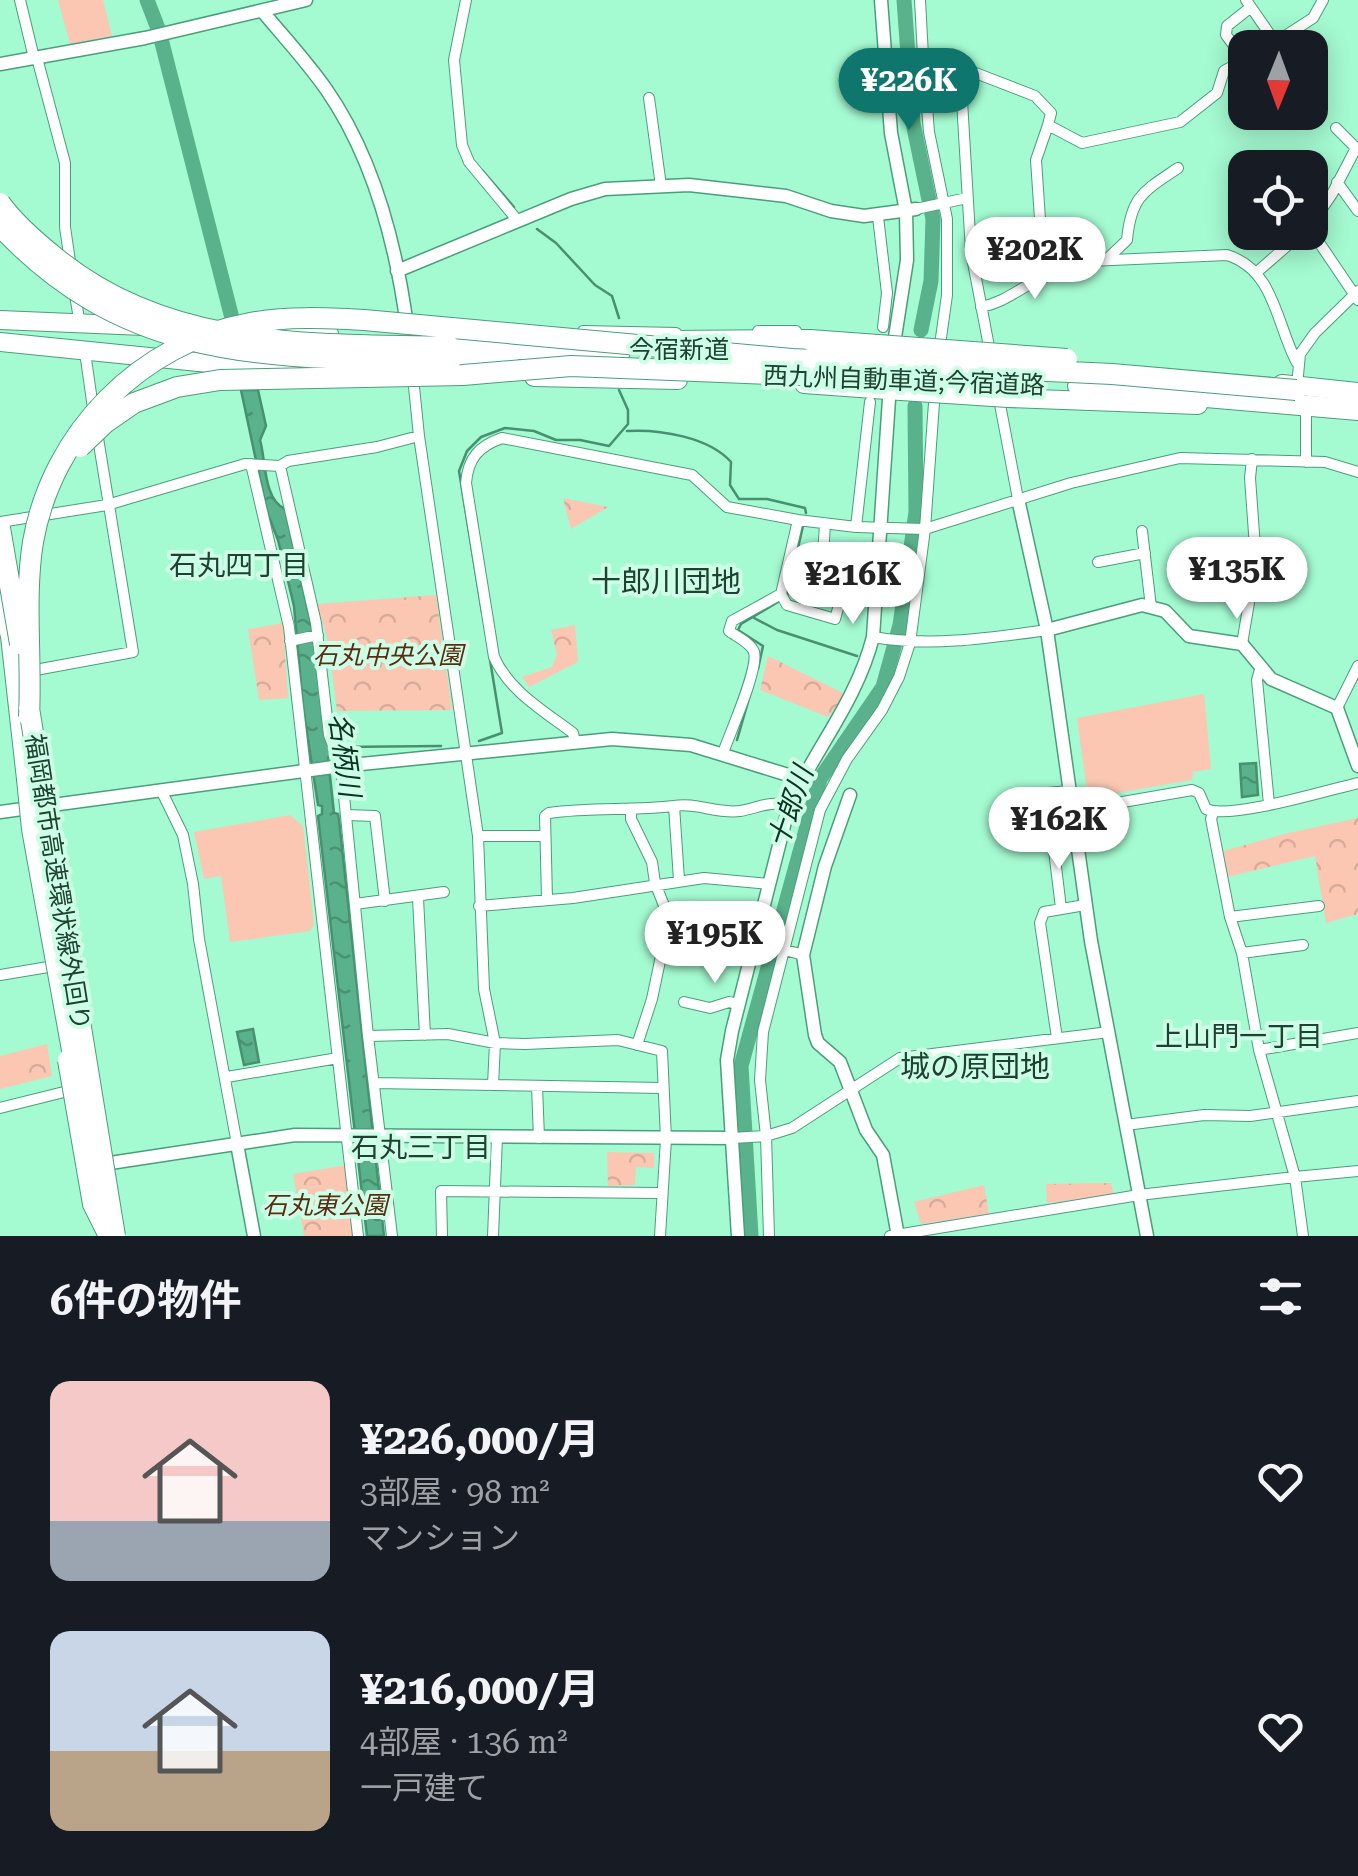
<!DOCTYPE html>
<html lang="ja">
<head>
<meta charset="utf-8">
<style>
  :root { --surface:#171b24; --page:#20242c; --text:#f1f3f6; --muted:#9ea1a6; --accent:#0f766e }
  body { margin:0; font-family:"Roboto Serif","Noto Sans JP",serif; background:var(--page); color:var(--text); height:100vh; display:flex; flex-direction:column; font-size:38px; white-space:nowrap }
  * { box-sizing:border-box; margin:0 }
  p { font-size:32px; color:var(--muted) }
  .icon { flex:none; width:55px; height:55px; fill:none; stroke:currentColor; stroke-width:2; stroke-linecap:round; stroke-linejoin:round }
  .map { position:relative; height:1236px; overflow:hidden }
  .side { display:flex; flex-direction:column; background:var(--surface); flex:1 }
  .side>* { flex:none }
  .needle { width:65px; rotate:181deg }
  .tools { position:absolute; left:1228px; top:30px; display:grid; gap:20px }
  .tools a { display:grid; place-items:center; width:100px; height:100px; border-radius:20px; background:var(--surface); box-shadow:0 5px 25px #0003; font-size:50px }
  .price { position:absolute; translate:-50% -85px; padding:0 22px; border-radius:35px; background:#fff; color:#222; font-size:32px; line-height:65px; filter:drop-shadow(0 2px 5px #0008) }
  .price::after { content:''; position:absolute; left:50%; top:60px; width:30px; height:22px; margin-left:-15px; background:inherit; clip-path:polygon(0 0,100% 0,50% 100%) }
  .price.on { background:var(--accent); color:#fff }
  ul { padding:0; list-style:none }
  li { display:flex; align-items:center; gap:30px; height:250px; padding:0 50px }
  li span { display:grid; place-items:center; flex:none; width:280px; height:200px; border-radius:20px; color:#555 }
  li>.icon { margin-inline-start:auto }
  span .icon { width:120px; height:120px; fill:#fffc; stroke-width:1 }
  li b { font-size:42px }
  h2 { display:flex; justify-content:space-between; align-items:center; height:120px; padding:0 50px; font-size:42px }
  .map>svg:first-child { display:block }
</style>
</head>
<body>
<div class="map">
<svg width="1358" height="1236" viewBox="0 0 1358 1236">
  <defs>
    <pattern id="park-crowns" width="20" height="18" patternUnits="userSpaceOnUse" patternTransform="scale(2.5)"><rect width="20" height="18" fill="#fbc7b3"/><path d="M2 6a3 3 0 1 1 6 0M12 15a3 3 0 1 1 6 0" fill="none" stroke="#d7ac9a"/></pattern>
    <pattern id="water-ripples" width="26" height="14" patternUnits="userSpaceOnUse" patternTransform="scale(2.5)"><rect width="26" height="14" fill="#59b28b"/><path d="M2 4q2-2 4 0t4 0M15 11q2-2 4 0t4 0" fill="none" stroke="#499272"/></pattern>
  </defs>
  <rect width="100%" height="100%" fill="#a4fad1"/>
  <path fill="url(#park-crowns)" d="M 563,498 L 608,507 L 571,529 Z
    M 436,595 L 452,710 L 337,711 L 328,641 L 317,604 Z
    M 283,623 L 288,698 L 259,700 L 248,629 Z
    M 575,625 L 578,662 L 529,687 L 522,677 L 552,667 L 557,654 L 551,630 Z
    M 768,656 L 845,694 L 828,717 L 760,690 Z
    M 1358,818 L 1358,914 L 1326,923 L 1315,856 L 1227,877 L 1220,852 L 1284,834 Z
    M 47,1044 L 52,1076 L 0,1089 L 0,1056 Z
    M 607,1152 L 654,1153 L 654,1168 L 636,1167 L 635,1185 L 608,1186 Z
    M 347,1165 L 354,1236 L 304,1236 L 293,1174 Z
    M 1111,1183 L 1114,1195 L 1047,1203 L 1046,1184 Z
    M 984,1185 L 989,1214 L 921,1224 L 914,1202 Z"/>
  <path fill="#fbc7b3" d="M 58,0 L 103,0 L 112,36 L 70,44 Z
    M 1204,694 L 1211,769 L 1193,772 L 1192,780 L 1088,798 L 1077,718 Z
    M 290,815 L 303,826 L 314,925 L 310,931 L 230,942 L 221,876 L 204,879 L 194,832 Z"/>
  <path fill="url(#water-ripples)" stroke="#479070" stroke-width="2.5" d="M 241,390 L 258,390 L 266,426 L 260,440 C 266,460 263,499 285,509 L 315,641 L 325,736 L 331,752 L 328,758 L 334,813 L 338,814 L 339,820 L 384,1236 L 367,1236 L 318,816 L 322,814 L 322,806 L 318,805 L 303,707 L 294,606 L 278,540 L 267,512 Z
    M 1256,763 L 1258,795 L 1242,797 L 1240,764 Z
    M 253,1029 L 259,1062 L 244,1065 L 237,1032 Z"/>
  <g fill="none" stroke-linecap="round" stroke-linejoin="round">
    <path stroke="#479070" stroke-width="2.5" d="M 482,170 L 514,207
      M 537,229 L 556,243 L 595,285 L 612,296 L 619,318
      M 627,431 C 659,429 709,437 731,462 L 730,485 L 739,499 L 767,499 L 805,508 L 806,513
      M 787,596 L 803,526
      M 482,612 L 459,471 L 467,451 L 481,437 L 505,428 L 534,431 L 556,440 L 580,440 L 609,446 L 628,424 L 628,410 L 619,390
      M 754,618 L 777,630 L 857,656
      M 758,669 L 763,646 L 738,630 L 741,624 L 778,602
      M 737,740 L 750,695
      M 479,741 L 502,733 L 490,660
      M 337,747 L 441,746"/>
    <path stroke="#59b28b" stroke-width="15" d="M 147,0 L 159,31 L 236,334
      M 904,0 L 913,123 L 933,219 L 931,281 L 921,330
      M 751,1236 L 741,1066 L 820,779 L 883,687 L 900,625 L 916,512 L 915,406"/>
    <defs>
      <path id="minor" d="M 20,0 L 34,58
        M 466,0 L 454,60 L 462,145 L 469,162 L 518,221
        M 920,0 L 923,56 L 951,60 L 960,67 L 1035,96 L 1051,113 L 1048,125 L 1082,143 L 1180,122 L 1217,93 L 1224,71 L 1244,60
        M 1246,0 L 1273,39 L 1279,40 L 1313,18 L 1323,0
        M 923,56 L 929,132 L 947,219 L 947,295 L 939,352
        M 37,58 L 65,163 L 65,227 L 71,268
        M 1245,60 L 1226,35 L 1227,26 L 1251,7
        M 960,67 L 971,252 L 1018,499
        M 649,98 L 661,186
        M 1048,125 L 1036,160 L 1043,263 L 1227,255 C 1275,270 1276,324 1297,363
        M 1337,182 L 1358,211
        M 916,209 L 967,198
        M 878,217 L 887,293 L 883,327
        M 1310,226 L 1332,194 L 1356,148 L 1336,128
        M 1310,229 L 1358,300
        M 1106,260 L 1127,240 C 1131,196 1144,191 1178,168
        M 1257,272 L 1303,232
        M 74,289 L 80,325
        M 981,307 C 1007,302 1021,286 1045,277 L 1043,263
        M 583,331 L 676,333
        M 758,331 L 796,331
        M 85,352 L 94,415
        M 413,377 L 419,436 L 478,836 L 484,989 L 495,1043 L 493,1085
        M 1297,386 L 1300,354 L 1315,333 L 1358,291
        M 1306,462 L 1306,409
        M 251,464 L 289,627 L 358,1236
        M 280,466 L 316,623 L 329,735 L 341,766 L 368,1036
        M 0,522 L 107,505 L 245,464 L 280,466 L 288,461 L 377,447 L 419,436
        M 856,527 L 870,402
        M 1142,531 L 1151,607
        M 1098,562 L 1145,553
        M 781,594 L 787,605 L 835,619 L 839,605 L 823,556 L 825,524
        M 873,637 C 931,647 989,638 1047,630
        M 290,641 L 318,635
        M 1242,644 L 1256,561 L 1250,478 L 1252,459
        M 1261,666 L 1257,680 L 1269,804
        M 30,671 L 133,652 L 97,432
        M 1337,708 L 1358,666
        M 575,742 L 573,733 C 544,711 509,691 494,657 L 466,483 C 468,458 479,446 502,438 L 692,475 L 727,507 L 798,520 L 856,527 L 925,529 L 1071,483 L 1180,458 L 1325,462 L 1358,472
        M 723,753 C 729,735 759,669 754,652 C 751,643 737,637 729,631 L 732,621 L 781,594 L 798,520
        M 161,790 L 183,835 L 193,884 L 199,939 L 237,1144
        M 631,811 L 631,819 L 652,862 L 655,883 L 669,918 L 652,999 L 637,1045
        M 1071,811 L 1192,790 L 1199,793 L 1206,809 C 1229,820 1328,790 1358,783
        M 1213,813 L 1211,819 L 1230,917 L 1242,953 L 1259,1050 L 1295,1177 L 1358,1171
        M 346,815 L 375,816 L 385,901
        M 478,836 L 544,836
        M 679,880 L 674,806 C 696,802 716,814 740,811 C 759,808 769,800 789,806
        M 418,898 L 425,1035
        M 547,899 L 545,816 L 549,813 C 591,807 632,811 674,806
        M 355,904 L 444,892
        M 479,906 L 573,898 L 704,878 L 769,884
        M 1061,908 L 1047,793 L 1069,791
        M 1230,917 L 1319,906
        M 754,941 L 803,955
        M 1242,953 L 1303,945
        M 0,975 L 54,966
        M 684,1002 L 710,1008 L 729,1002 L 738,1004
        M 1057,1038 L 1040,923 L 1044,912 L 1085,905
        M 1259,1050 L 1358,1033
        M 227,1077 L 338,1058
        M 374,1083 L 662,1088
        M 537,1086 L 539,1138
        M 0,1108 L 72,1090
        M 1126,1125 L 1204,1115 L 1250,1116 L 1358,1101
        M 732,1138 L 766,1136 L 792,1128 L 900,1058 L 1109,1032
        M 392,1236 L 368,1036 L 448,1034 L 495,1043 L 525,1044 L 618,1040 L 662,1051 L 666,1139 L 660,1236
        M 442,1236 L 441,1191 L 660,1193
        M 493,1236 L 497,1137
        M 769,1236 L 766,1136 L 760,1080 L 763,1032 L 820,810 L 847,759 L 882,710 L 899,677 L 910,643 L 925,529 L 935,389
        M 890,1236 L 1139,1195 L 1295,1177 L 1303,1236"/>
      <path id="tertiary" d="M 881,0 L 891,133 L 906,211 L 907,260 L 893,350
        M 263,12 C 284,37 307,62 326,89 C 374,158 396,244 407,326
        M 0,64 L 145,38 L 306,0
        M 397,271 L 571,199 L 605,189 L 689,185 L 786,196 L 831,211 L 864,216 L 916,209
        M 1018,499 L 1047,630 L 1091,941 L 1147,1236
        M 1047,630 L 1142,605 L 1165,611 L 1189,636 L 1242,644 L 1271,679 L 1337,708 L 1358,766
        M 850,795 L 825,866 L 803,955 L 815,1035 L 818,1043 L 840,1062 L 866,1130 L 883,1155 L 898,1236
        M 0,812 L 341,766 L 612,739 L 691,745 L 801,779
        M 237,1144 L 254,1236
        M 97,1165 L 295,1135 L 732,1138
        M 738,1236 L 727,1060 L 732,1031 L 789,806 C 816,748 857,700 873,637 L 890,384"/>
      <path id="trunk" d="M 0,320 L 144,326
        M 270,330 L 329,334
        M 0,342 L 228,365 L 323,369
        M 534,377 L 678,380
        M 804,384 L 901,391
        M 1282,384 L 1358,392
        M 1008,398 L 1198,405"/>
      <path id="motorway" d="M 669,341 L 810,340
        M 450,347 L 620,352
        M 450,362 L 509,364
        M 1078,386 L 1358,410
        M 0,595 L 11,636 L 27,779"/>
    </defs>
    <use href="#minor" stroke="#4a9f7b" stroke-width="12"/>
    <use href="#tertiary" stroke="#4a9f7b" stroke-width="15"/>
    <use href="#trunk" stroke="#4a9f7b" stroke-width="20"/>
    <use href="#motorway" stroke="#4a9f7b" stroke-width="22"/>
    <use href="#minor" stroke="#fff" stroke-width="10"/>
    <use href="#tertiary" stroke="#fff" stroke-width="12"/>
    <use href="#trunk" stroke="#fff" stroke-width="18"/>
    <use href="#motorway" stroke="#fff" stroke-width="20"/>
    <defs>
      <path id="trunk-bridge" d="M 901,391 L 1008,398"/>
      <path id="motorway-bridge" d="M 0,203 C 15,224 35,241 55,257 C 167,350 313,344 450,347
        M 0,226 C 130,366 274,356 450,362
        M 810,340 L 1067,359
        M 80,447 L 105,423 L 134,403 L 177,387 L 220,380 L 463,375 L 571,366 L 976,382
        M 0,528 L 20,644
        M 29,708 L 115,1236
        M 29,717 C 32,660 24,597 33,542 C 52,433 140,343 250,323 C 287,316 326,318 364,320 L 792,359 L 1112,374 L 1296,390
        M 27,779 L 32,829 L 72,1050
        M 68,1060 L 93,1204 L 107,1232"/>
    </defs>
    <use href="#trunk-bridge" stroke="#4a9f7b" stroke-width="20" stroke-linecap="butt"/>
    <use href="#motorway-bridge" stroke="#4a9f7b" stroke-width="22" stroke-linecap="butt"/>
    <use href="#trunk-bridge" stroke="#fff" stroke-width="18"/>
    <use href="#motorway-bridge" stroke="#fff" stroke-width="20"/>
  </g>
  <g text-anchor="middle" stroke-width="8" stroke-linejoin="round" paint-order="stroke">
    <g font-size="25" fill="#1e4132" stroke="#cdffe6">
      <text x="679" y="358">今宿新道</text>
      <text transform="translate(904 380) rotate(2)" y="9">西九州自動車道;今宿道路</text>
      <text transform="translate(58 882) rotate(81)" y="9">福岡都市高速環状線外回り</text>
    </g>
    <g font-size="25" font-style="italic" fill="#5d2a14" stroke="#cdffe6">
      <text x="388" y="664">石丸中央公園</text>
      <text x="325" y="1214">石丸東公園</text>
    </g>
    <g font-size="28" fill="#1e4132" stroke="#cdffe6">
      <text x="239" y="575">石丸四丁目</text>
      <text x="1239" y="1046">上山門一丁目</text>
      <text x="421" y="1157">石丸三丁目</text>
    </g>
    <g font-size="28" font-style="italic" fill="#0c3424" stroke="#cdffe6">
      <text transform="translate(345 755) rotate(82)" y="10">名柄川</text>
      <text transform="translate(790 807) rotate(-71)" y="10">十郎川</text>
    </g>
    <g font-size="30" fill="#1e4132" stroke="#cdffe6">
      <text x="666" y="592">十郎川団地</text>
      <text x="975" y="1077">城の原団地</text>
    </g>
  </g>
</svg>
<div class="tools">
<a><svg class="needle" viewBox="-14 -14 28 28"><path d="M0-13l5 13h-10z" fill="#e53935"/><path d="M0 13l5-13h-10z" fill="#9ea1a6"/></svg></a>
<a><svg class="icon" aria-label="locate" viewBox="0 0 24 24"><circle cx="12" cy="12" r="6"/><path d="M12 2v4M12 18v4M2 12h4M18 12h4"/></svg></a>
</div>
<b class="price on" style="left:909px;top:133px">¥226K</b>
<b class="price" style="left:1035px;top:302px">¥202K</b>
<b class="price" style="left:1237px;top:622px">¥135K</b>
<b class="price" style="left:853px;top:627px">¥216K</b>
<b class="price" style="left:1059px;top:872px">¥162K</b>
<b class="price" style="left:715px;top:986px">¥195K</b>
</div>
<section class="side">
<h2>6件の物件<svg class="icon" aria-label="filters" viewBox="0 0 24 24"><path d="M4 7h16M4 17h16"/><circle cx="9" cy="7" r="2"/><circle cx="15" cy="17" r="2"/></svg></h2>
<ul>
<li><span style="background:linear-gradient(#f6c9c9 70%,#9aa5b1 0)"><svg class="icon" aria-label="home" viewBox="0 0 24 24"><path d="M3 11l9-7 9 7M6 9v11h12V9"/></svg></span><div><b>¥226,000/月</b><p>3部屋 · 98 m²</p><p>マンション</p></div><svg class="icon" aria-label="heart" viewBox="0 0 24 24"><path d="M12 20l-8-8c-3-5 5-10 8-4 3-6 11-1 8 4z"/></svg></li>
<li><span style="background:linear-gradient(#c9d6e8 60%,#b9a48a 0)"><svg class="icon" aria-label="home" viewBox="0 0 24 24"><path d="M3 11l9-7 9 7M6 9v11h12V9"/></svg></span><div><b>¥216,000/月</b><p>4部屋 · 136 m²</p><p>一戸建て</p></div><svg class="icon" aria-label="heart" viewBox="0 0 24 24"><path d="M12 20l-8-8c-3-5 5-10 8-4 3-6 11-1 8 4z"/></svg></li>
</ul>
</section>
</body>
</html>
